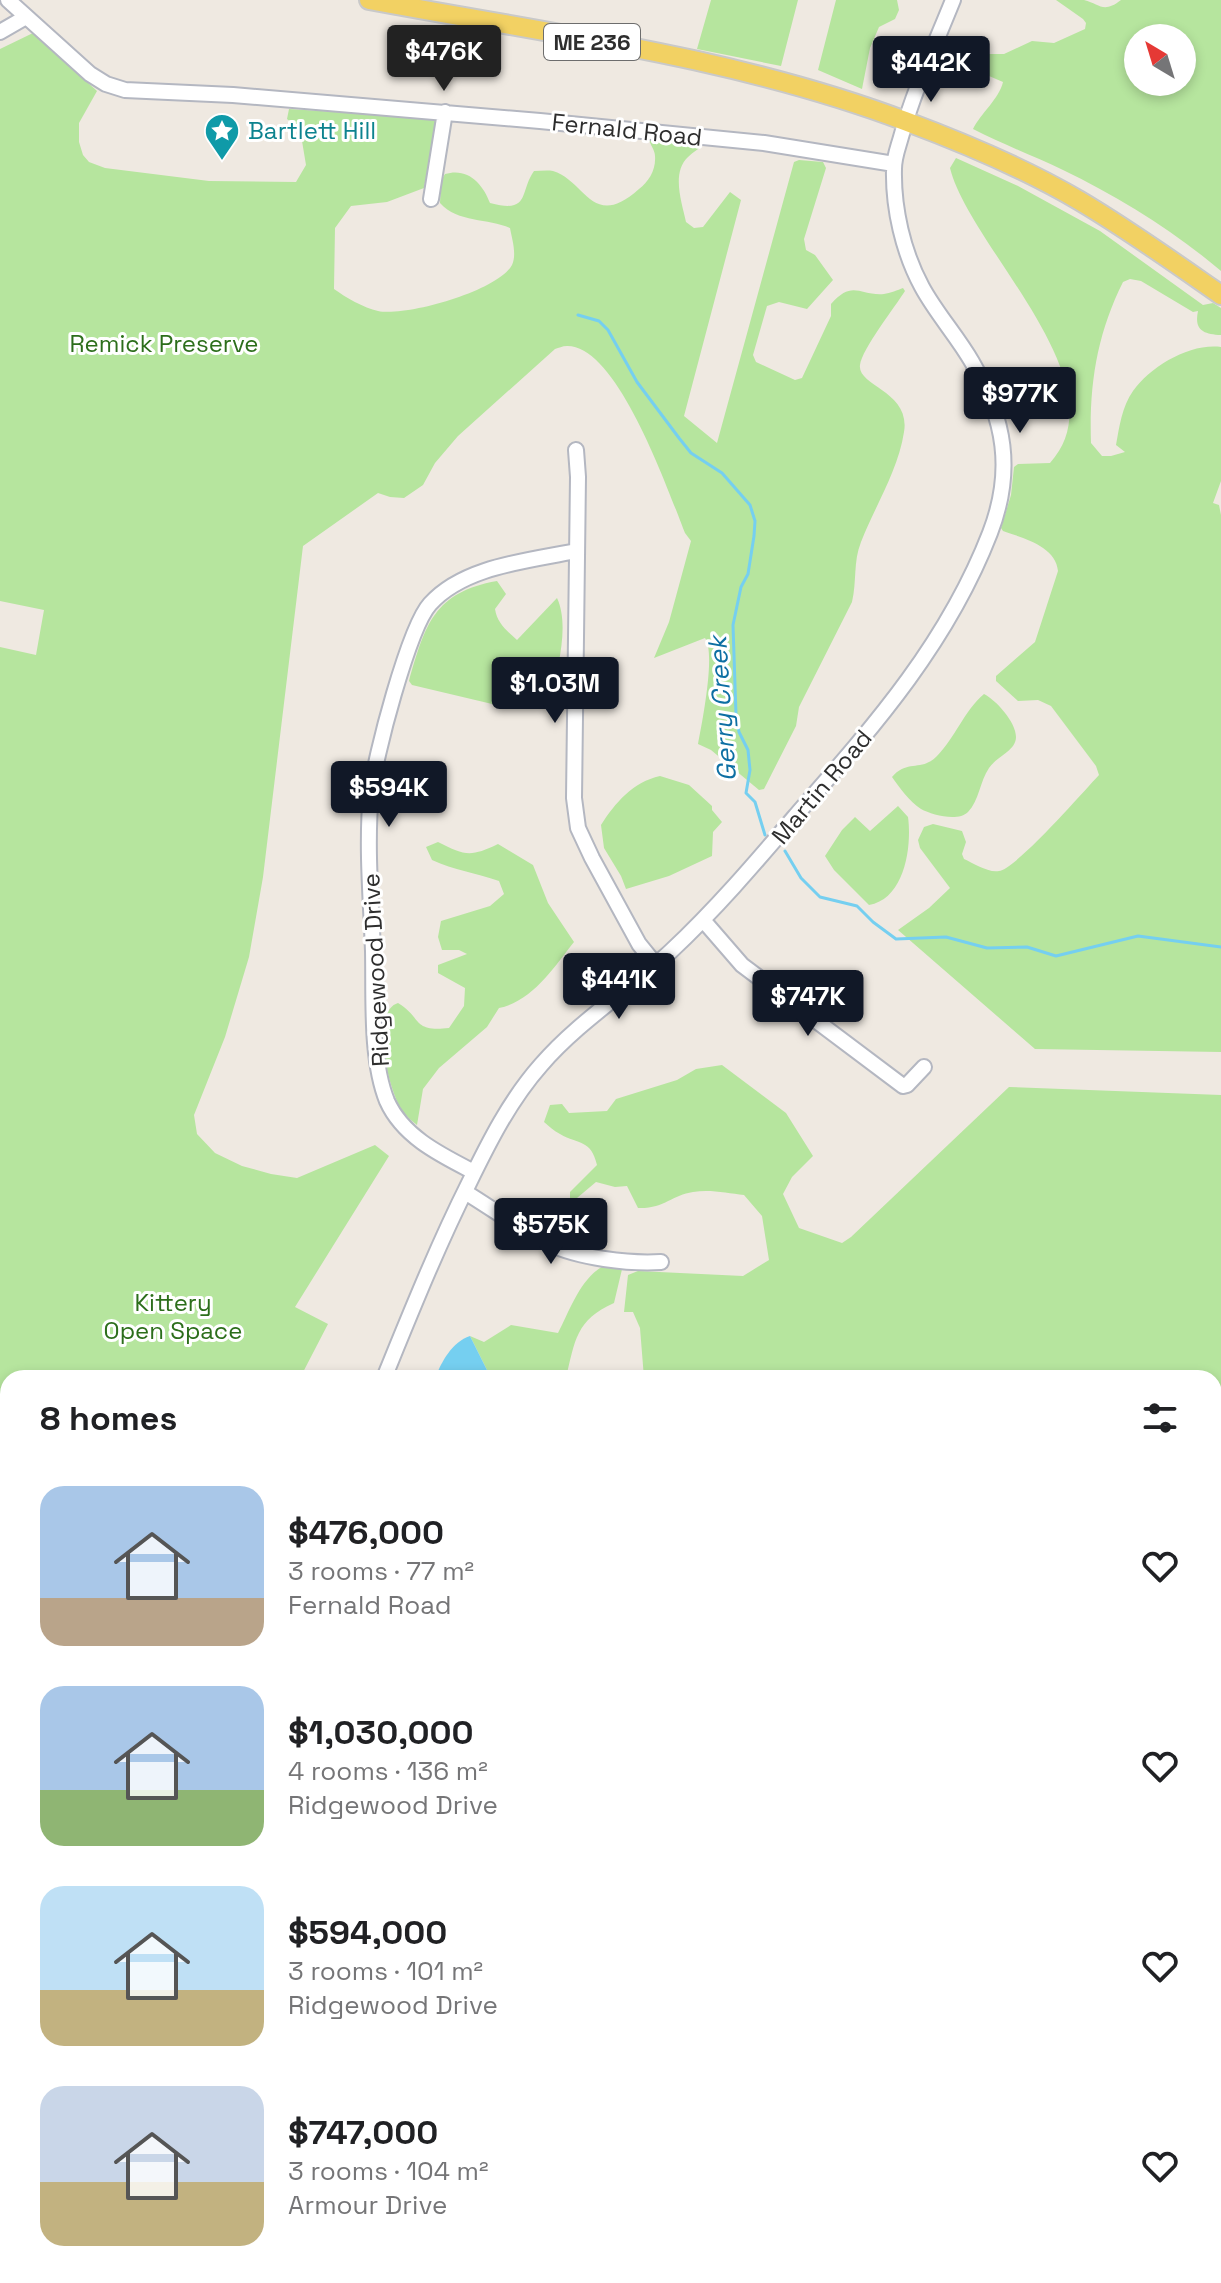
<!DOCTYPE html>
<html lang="en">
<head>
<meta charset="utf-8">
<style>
  :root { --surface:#fff; --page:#f2f2f2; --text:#202124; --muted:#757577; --accent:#111827 }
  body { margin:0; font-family:"Space Grotesk",sans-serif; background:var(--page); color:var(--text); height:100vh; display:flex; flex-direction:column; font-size:30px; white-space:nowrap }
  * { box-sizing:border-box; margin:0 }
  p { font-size:26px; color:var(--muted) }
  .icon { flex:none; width:44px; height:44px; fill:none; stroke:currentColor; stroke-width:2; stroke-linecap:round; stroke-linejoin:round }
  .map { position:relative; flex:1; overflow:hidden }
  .details { position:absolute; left:0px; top:1370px; width:1222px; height:914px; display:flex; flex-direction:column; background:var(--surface); border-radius:24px 24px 0 0; box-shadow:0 4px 12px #0003 }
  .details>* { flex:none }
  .needle { width:52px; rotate:322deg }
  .tools { position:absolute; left:1124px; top:24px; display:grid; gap:16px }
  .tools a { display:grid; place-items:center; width:72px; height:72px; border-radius:50%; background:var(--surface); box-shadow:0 4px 12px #0003; font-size:40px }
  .price { position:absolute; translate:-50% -68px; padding:0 18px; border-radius:8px; background:var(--accent); color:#fff; font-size:26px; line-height:52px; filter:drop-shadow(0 2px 4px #0008) }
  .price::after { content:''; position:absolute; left:50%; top:48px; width:24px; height:18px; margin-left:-12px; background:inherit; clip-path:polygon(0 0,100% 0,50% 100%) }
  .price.on { background:#222; color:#fff }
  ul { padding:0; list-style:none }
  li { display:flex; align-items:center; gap:24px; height:200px; padding:0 40px }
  li span { display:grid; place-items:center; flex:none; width:224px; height:160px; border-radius:24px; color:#555 }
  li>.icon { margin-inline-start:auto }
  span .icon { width:96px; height:96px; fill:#fffc; stroke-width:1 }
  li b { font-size:34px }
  h2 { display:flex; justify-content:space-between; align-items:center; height:96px; padding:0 40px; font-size:34px }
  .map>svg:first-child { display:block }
</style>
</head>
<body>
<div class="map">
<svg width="1221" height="2283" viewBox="0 0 1221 2283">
  <rect width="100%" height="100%" fill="#efe9e1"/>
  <path fill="#b6e59e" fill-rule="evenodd" d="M 711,0 L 798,0 L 781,66 L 697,49 Z
    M 836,0 L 897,0 L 899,10 L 895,19 L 879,27 L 870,48 L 862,89 L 818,70 Z
    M 1056,0 C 1065,0 1076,0 1084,0 C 1100,4 1103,14 1121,0 L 1221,0 L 1221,271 C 1174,231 1119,197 1063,170 C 1034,156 1002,144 973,129 C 981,113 999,99 1003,82 L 961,64 L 958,59 L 962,54 L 1004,54 L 1032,41 L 1054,43 L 1085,29 L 1086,23 L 1083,19 ZM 1182,38 L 1182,82 L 1138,82 L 1138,38 Z
    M 33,33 L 97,91 L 79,123 L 79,142 L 83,155 L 89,162 L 105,168 L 209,181 L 296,182 L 306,165 L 300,129 L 287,119 L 289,109 L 433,118 L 436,123 L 424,188 L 387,202 L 351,206 L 335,228 L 334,289 C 345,297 364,308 378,311 C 406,317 498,291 512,265 C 517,254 512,239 510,228 C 488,218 458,223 440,203 L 441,181 L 445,174 C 468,167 483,184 490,203 C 531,214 519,192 534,171 C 540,171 547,170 553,171 C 586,181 592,231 639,189 C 649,181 656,170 655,156 C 655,150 650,145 649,139 L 704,144 C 699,149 693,152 688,157 C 671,173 682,203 686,222 L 694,228 L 703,227 L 730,192 L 741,200 L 684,416 L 717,443 L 794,162 L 799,160 L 823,162 L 826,168 L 804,239 L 806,250 L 815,255 L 833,280 L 807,309 L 779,302 L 767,306 L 753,355 L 756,362 L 795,380 L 802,378 L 831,316 L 831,304 C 853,279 859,296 884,294 C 890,293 898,290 903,288 L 905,291 C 895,307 862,349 860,365 C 857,386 911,391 904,432 C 898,471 875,506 861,542 C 853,562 857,581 852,602 L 799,707 L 796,726 L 764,789 L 759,790 L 711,750 L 698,744 C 702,723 716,653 705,638 L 654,658 L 669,622 L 691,541 L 685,533 C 669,493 618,345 567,346 C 562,346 559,348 555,349 L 458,436 L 435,463 L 423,485 L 404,498 L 390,497 L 378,493 L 303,546 L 263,877 L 249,957 L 225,1037 L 194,1115 L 197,1134 L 215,1153 L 242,1166 L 271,1174 L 297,1178 L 375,1145 L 389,1156 L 295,1307 L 328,1324 L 300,1378 L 8,1378 L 8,1800 L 0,1812 L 0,647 L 36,655 L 44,610 L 0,601 L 0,49 Z
    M 956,158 L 1018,186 L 1100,231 L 1203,305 L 1213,303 L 1221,308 L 1221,335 C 1203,334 1194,330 1198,311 L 1193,312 L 1141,281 L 1130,279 L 1123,282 C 1097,334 1089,385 1091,443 L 1102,456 L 1111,456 L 1125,452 L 1116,445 C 1119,428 1122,406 1133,391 C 1151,366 1190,343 1221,347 L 1221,481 L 1213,503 L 1219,505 L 1221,515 L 1221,1052 L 1035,1049 L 898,930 L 929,908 L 950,888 L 920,848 L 918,840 L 924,827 L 933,824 L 962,831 L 966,842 L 962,854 L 964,859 C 973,863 988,873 999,871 C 1016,869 1083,792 1099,775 L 1096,766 L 1051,706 L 1038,700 L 1018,701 L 996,681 L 996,676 L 1035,642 L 1058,571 C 1056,546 1023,538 1003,531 L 1001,528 L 1011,495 L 1014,467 L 1018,464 L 1050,463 C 1123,383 970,248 950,168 Z
    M 497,581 L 506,594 L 495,609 C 497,623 507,631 517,640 L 557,598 C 570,626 557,668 552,697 L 541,707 L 509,708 L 412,685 L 409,681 C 425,625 434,592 497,581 Z
    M 984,694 C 996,700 1016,722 1016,737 C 1016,751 996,757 989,768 C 980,781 979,801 968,812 C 958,822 932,815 921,809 C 910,802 899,787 892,777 C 907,759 922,772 937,756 C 955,738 964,711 984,694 Z
    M 660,776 L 689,785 L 712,806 L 712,810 L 722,822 L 713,832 L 712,856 L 669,876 L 626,889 L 621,876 L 604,848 L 601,825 C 615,803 633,782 660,776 Z
    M 898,806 L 908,817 C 912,846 905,899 869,905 L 834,870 L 825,856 L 842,830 L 855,817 L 870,831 Z
    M 438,842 C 465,856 471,857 498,844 L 533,865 L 548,903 L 574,942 C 554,967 533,1001 499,1008 L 487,1027 L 439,1068 L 423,1089 L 417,1125 C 412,1121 407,1117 403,1112 C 389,1093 369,1012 398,1003 C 423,1018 411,1032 449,1028 L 464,1006 L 465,988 L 438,973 L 438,965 L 467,954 L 459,950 L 442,950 L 438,937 L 441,921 L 490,906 L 504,894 L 499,881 C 476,873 454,870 432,860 L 426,847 Z
    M 722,1065 L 786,1113 L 813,1156 L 792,1177 L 783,1194 L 799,1228 L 842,1243 L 851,1237 L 1009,1087 L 1221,1095 L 1221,2022 L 1214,2020 L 1214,1378 L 644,1378 L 640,1328 L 633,1312 L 624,1312 L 628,1275 L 638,1271 L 743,1276 L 769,1260 L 762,1216 L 744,1195 C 728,1193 709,1189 693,1192 C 672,1195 664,1209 638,1208 L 627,1186 L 615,1187 L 596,1182 L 577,1198 L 570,1199 L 570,1192 L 597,1165 C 591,1139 579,1145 560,1134 C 554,1131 549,1126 544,1122 L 550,1105 L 562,1104 L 569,1113 L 607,1111 L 616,1099 L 677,1080 L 696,1069 Z
    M 610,1263 L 623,1265 L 614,1303 C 576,1320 575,1340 566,1378 L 491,1378 L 470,1336 L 484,1342 L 511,1325 L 558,1333 C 571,1308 582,1273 610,1263 Z
    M 0,1935 L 8,1944 L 8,1989 L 0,1998 L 3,1980 Z
    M 1214,2048 L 1221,2051 L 1221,2099 L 1214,2098 Z
    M 1214,2117 L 1221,2119 L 1221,2283 L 1208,2283 L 1206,2276 L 1214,2276 L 1214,2221 L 1218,2202 L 1214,2174 Z
    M 0,2156 L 8,2158 L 8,2226 L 0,2242 L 0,2228 L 7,2210 L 0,2200 Z
    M 8,2251 L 8,2276 L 902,2276 L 898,2283 L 0,2283 L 0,2267 Z
    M 915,2276 L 979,2276 L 977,2283 L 912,2283 Z
    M 1028,2276 L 1086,2276 L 1080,2283 L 1026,2283 Z"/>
  <path fill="#75cff0" d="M 470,1336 L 491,1378 L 435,1378 C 442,1361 452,1342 470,1336 Z"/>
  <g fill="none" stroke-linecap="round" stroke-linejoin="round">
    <path stroke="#75cff0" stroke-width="3" d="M 578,315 L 599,321 L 608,330 L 637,382 L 679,438 L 691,453 L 722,473 L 750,505 L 755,521 L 754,536 L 748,574 L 741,587 L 733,625 L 736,715 L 739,732 L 748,750 L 750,770 L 746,793 L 755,802 L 765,835
      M 785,851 L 801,878 L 820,897 L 857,906 L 873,922 L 896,939 L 946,937 L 987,948 L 1027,947 L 1056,956 L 1138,936 L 1221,947"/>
    <defs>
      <path id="minor" d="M 8,0 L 90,74 L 106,84 L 125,90 L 233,95 L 540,121 L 764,143 L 894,164
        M 0,32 L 26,17
        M 431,199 L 445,112
        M 576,450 L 578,477 L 574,798 L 578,828 L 592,858 L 639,944 L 656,965
        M 703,920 L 742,965 L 903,1086 L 907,1085 L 924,1067
        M 474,1172 C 441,1155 403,1137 387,1101 C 370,1059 374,996 373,951 C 371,899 366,845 371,793 C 374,759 409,627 430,604 C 464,566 528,561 576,551
        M 465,1192 C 493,1209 521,1230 550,1244 C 578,1258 630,1264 661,1262
        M 384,1378 C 411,1312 437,1247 469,1183 C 489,1142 510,1100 541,1065 C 578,1022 628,991 670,952 C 716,909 756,862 797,814 C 874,726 947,644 990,533 C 1014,471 1005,419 972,362 C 957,336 936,313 922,287 C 903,252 893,208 894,169 C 894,157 898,148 901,137 C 914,90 935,45 953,0
        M 0,2024 L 8,2023
        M 1214,2034 L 1221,2036
        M 1214,2110 L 1221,2111"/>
      <path id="major" d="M 369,0 C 546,33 736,57 905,121 C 964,143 1026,169 1080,201 C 1129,230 1175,263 1221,295"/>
    </defs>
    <use href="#minor" stroke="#b4b7c1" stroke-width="18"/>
    <use href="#major" stroke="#c9c9c9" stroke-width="22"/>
    <use href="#minor" stroke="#fff" stroke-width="14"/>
    <use href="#major" stroke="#f2d163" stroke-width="18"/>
  </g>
  <defs>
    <symbol id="sight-pin" viewBox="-11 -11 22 30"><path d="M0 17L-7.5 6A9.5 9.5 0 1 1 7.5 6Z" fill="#0f9aa8" stroke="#fff"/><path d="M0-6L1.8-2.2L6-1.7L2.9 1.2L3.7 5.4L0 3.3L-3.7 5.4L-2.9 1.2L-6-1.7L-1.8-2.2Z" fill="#fff"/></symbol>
  </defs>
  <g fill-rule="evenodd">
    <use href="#sight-pin" x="202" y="111" width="40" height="54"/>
  </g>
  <g text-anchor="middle" stroke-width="6" stroke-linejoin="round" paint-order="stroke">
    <rect fill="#fff" stroke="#6d6d6d" stroke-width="2" x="544" y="24" width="96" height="36" rx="6"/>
    <g font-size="22" font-weight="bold" fill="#2e2e2e">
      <text x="592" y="50">ME 236</text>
    </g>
    <g font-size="24" fill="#2e2e2e" stroke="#fff">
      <text transform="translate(627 130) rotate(6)" y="8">Fernald Road</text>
      <text transform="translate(822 787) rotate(-50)" y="8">Martin Road</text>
      <text transform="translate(376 970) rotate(-93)" y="8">Ridgewood Drive</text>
    </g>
    <g font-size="24" fill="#0d838f" stroke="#fff" text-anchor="start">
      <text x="248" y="139">Bartlett Hill</text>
    </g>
    <g font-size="24" fill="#2c6e1b" stroke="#fff">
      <text x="164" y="352">Remick Preserve</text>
      <text x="173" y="1311">Kittery<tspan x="173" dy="28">Open Space</tspan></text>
    </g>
    <g font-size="26" font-style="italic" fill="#0d6fa3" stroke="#fff">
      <text transform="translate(722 709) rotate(-94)" y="9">Gerry Creek</text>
    </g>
  </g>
</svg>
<div class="tools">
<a><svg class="needle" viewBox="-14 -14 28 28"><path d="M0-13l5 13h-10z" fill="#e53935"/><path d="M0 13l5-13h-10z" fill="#757577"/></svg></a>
</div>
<b class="price on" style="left:444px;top:93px">$476K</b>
<b class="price" style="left:931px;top:104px">$442K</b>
<b class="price" style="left:1020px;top:435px">$977K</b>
<b class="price" style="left:555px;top:725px">$1.03M</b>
<b class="price" style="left:389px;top:829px">$594K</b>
<b class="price" style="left:619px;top:1021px">$441K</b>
<b class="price" style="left:808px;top:1038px">$747K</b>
<b class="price" style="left:551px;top:1266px">$575K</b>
<section class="details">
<h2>8 homes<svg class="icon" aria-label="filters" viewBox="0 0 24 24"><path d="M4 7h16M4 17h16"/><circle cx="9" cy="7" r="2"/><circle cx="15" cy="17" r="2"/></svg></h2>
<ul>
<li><span style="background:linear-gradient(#a9c7e8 70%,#b9a48a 0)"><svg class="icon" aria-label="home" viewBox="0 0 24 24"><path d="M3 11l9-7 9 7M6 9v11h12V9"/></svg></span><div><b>$476,000</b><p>3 rooms · 77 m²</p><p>Fernald Road</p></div><svg class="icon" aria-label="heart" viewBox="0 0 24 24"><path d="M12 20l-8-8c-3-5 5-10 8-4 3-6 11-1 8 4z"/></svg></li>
<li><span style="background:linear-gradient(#a9c7e8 65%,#8fb573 0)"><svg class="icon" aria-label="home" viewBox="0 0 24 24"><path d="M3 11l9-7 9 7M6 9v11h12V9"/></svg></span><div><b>$1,030,000</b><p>4 rooms · 136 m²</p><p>Ridgewood Drive</p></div><svg class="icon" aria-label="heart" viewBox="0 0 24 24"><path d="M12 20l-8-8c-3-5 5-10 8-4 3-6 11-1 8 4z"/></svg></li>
<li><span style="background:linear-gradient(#bfe0f5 65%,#c2b280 0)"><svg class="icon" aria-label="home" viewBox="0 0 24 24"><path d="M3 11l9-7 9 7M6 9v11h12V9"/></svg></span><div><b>$594,000</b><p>3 rooms · 101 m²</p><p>Ridgewood Drive</p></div><svg class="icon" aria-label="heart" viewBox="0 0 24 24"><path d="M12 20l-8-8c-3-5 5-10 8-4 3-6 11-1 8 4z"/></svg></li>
<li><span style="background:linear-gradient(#c9d6e8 60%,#c2b280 0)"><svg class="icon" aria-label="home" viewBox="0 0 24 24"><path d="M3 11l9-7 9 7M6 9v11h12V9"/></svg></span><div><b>$747,000</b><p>3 rooms · 104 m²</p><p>Armour Drive</p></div><svg class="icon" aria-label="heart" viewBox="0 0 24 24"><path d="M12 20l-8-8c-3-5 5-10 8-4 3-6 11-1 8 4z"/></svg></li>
</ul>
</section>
</div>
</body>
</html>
